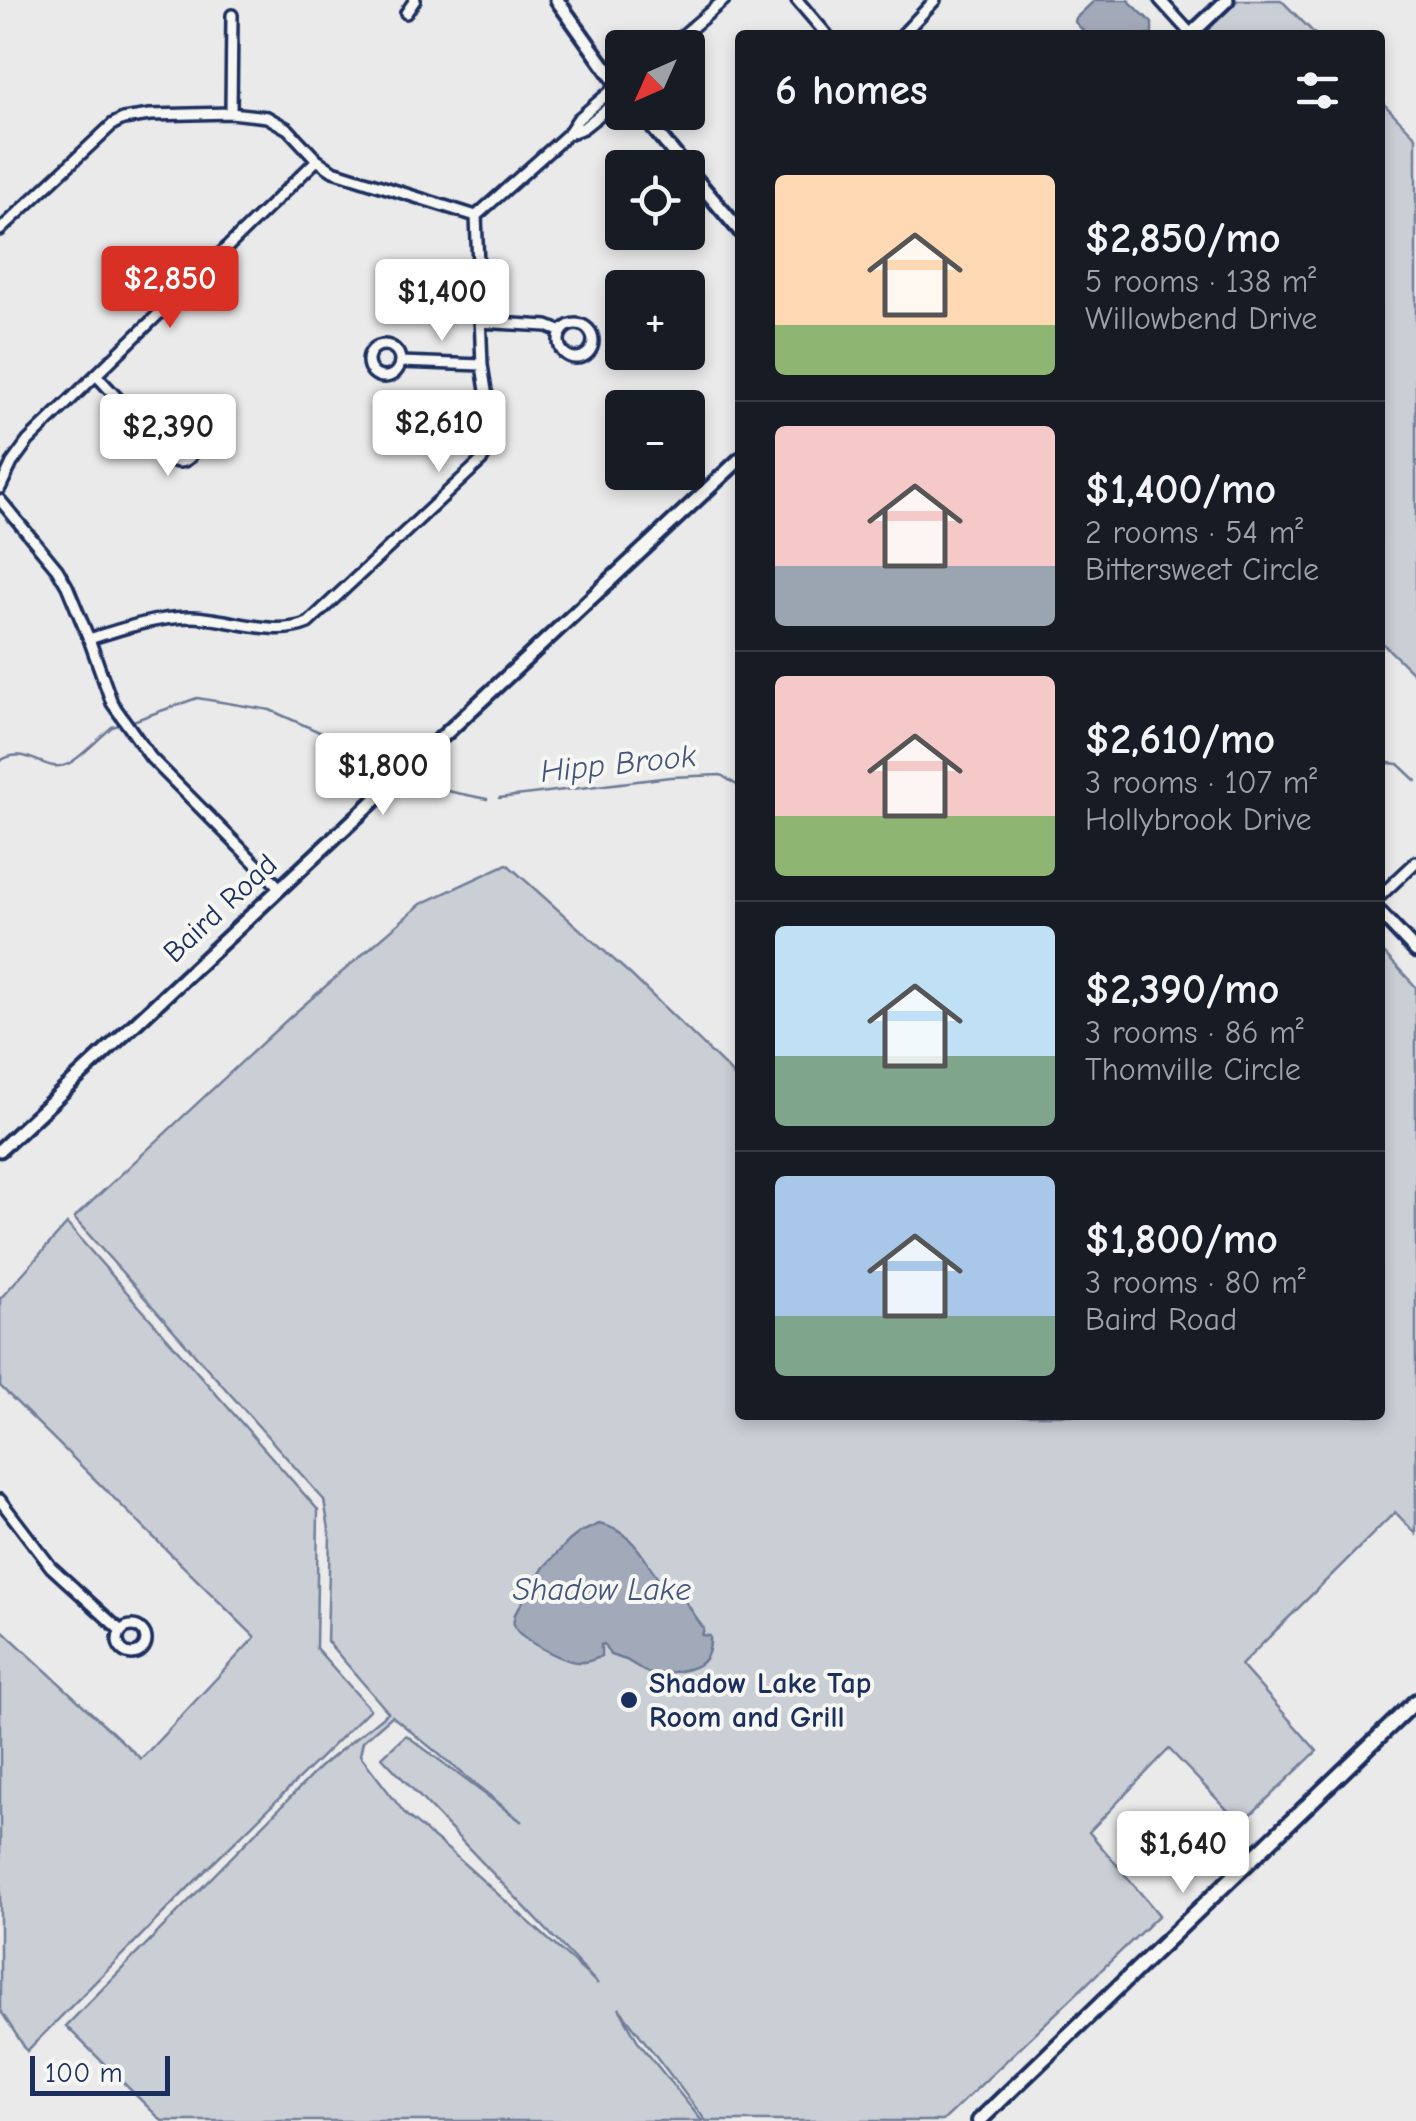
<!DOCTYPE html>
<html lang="en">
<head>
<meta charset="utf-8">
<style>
  :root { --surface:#171b24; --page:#242831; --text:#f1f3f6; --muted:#9ea1a6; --line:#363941; --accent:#d93025 }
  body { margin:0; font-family:"Comic Neue",sans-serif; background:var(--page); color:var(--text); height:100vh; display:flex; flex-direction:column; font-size:38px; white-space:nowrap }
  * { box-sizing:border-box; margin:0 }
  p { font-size:32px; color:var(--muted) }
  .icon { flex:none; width:55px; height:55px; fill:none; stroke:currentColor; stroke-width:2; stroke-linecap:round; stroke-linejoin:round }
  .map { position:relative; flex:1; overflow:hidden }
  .panel { position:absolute; left:735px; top:30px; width:650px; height:1390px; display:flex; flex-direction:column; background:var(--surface); border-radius:10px; box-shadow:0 5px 15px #0003 }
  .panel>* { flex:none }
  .needle { width:65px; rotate:225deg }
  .fabs { position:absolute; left:605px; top:30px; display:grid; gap:20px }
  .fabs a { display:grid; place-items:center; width:100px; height:100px; border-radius:10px; background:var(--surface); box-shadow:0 5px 15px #0003; font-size:50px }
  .scale { position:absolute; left:30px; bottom:25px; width:140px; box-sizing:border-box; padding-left:10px; border:5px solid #1b2f5e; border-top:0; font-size:28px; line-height:35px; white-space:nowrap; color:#1b2f5e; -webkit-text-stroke:8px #f6f6f2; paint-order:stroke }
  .price { position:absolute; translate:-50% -85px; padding:0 22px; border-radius:10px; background:#fff; color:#222; font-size:32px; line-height:65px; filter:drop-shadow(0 2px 5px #0008) }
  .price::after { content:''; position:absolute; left:50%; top:60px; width:30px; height:22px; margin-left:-15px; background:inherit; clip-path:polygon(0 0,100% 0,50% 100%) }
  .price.current { background:var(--accent); color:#fff }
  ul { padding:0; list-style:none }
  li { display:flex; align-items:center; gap:30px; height:250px; padding:0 40px }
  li+li { border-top:2px solid var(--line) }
  li span { display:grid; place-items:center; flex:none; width:280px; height:200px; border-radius:10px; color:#555 }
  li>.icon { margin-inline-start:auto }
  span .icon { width:120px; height:120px; fill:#fffc; stroke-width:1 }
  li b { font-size:42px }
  h2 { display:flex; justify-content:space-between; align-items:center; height:120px; padding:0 40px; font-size:42px }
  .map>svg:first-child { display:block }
</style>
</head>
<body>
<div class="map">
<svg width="1416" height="2121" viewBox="0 0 1416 2121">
  <rect width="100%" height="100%" fill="#e9eae9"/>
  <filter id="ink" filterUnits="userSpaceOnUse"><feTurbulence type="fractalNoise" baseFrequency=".01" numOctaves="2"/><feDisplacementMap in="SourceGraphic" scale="20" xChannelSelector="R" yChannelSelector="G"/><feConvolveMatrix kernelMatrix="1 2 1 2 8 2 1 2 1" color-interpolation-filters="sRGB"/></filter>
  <g filter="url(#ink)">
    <path fill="#caced5" stroke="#727e9a" stroke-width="2.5" fill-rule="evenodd" d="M 1238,0 L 1281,0 L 1316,35 L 1202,35 Z
      M 1380,100 L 1416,137 L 1416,676 L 1380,641 Z
      M 507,864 L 631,975 L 726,1067 L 740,1083 L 740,1415 L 1380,1415 L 1380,949 L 1416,987 L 1416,1534 L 1395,1512 L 1241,1665 L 1317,1751 L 1241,1824 L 1169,1749 L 1089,1832 L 1159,1915 L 943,2121 L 706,2121 L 619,2008 L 639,2043 L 702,2121 L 162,2121 L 66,2026 L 320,1767 L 388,1712 L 327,1641 L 330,1535 L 324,1500 L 74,1218 L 290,1017 L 421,904 ZM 392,1716 L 522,1822 L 406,1735 L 382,1757 L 598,1984 L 451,1852 L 406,1815 L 360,1755 L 363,1741 Z
      M 67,1224 L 318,1510 L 316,1648 L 370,1709 L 201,1875 L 27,2051 L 0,2010 L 0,1628 L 141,1759 L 255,1637 L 0,1386 L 0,1299 Z"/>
    <path fill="#a2aaba" stroke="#6c7995" stroke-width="2.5" d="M 1095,0 L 1128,0 L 1152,23 L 1152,35 L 1087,35 L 1075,22 L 1076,18 Z
      M 599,1524 C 642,1533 645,1571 673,1595 L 676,1594 L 675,1591 L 678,1588 L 681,1588 L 685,1601 L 704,1629 L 702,1635 L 710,1636 C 712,1676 679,1668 653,1676 L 626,1660 L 610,1655 L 604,1644 L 601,1645 L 601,1656 C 594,1660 587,1663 578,1662 C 565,1662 524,1641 516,1629 C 512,1622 514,1621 515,1614 L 544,1567 L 569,1541 L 579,1533 Z"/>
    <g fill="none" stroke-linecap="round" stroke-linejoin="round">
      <path stroke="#6c7995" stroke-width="2.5" d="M 133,721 L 197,698 L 270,710 L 376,757 L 392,768
        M 0,761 C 26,743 46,775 68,764 C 82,757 99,738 112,727 L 119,725
        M 1380,762 L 1398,764 L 1416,781
        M 410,780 L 417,785 L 487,799
        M 499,798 L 670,777 L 721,775 L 740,787"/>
      <defs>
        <path id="minor" d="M 797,0 L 827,35
          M 1160,0 L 1191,34
          M 406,13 L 415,0
          M 902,35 L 935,0
          M 668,48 L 724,0
          M 231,113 L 232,15
          M 568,134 L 583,128 L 622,97
          M 0,230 L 113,124 L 123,119 L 150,115 L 231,113 L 267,117 L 288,129 L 317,160 L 333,171 L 476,216
          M 480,322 L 547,326 L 562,332
          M559 341a17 17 0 1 1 34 0a17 17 0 1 1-34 0Z
          M368 361a16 16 0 1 1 32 0a16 16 0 1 1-32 0Z
          M 400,362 L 482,365
          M 97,376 L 146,429 L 164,442
          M164 447a15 15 0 1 1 30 0a15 15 0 1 1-30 0Z
          M 0,488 L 12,463 L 28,441 L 317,160
          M 0,500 L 57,569 L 67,586 L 89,639 L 112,703 L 151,758 L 279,887
          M 89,639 C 121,629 156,617 190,617 C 227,617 273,638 308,623 L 481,461 L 491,443 L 491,423 L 482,365 L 476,216 L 568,134 L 578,119 L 618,85
          M 1380,896 L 1416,862
          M 0,1500 L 51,1567 L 121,1631
          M118 1640a14 14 0 1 1 28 0a14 14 0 1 1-28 0Z"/>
        <path id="tertiary" d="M 557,0 L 622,91
          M 1190,35 L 1227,0
          M 640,112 L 686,168
          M 688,170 L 740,231
          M 1380,913 L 1416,951
          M 0,1150 L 740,459"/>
        <path id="secondary" d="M 979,2121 L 1416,1701"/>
      </defs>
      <use href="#minor" stroke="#1b2f5e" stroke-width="16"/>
      <use href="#tertiary" stroke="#1b2f5e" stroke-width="19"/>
      <use href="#secondary" stroke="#1b2f5e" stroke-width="20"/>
      <use href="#minor" stroke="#f6f6f2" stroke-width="9"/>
      <use href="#tertiary" stroke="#f6f6f2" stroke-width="11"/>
      <use href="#secondary" stroke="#f6f6f2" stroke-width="12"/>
    </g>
  </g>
  <circle fill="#1b2f5e" stroke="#f6f6f2" stroke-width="4" cx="629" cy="1700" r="10"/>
  <g text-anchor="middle" stroke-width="8" stroke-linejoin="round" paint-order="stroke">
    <g font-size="30" fill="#1b2f5e" stroke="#f6f6f2">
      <text transform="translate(220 908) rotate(-43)" y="10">Baird Road</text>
    </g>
    <g font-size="30" font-weight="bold" fill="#1b2f5e" stroke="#f6f6f2" text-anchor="start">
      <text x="649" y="1693">Shadow Lake Tap<tspan x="649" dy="34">Room and Grill</tspan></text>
    </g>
    <g font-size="32" font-style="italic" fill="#44547a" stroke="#f6f6f2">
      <text transform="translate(618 763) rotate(-6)" y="11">Hipp Brook</text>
      <text x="602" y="1600">Shadow Lake</text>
    </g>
  </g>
</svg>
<div class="fabs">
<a><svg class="needle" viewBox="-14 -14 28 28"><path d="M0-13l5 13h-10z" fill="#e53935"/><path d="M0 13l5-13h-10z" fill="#9ea1a6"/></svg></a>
<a><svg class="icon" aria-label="locate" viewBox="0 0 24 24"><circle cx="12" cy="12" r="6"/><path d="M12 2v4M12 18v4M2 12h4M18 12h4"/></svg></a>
<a>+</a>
<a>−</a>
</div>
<div class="scale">100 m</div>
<b class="price current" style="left:170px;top:331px">$2,850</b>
<b class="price" style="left:442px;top:344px">$1,400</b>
<b class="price" style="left:439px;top:475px">$2,610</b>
<b class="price" style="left:168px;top:479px">$2,390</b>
<b class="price" style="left:383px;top:818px">$1,800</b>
<b class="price" style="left:1183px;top:1896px">$1,640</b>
<section class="panel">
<h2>6 homes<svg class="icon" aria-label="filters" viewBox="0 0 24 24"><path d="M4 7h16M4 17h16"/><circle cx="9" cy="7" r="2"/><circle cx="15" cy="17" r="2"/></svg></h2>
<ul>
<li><span style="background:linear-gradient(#ffd9b3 75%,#8fb573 0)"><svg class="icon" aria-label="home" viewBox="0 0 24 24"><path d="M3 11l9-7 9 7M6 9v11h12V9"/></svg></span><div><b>$2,850/mo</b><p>5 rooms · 138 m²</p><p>Willowbend Drive</p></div></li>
<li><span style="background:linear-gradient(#f6c9c9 70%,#9aa5b1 0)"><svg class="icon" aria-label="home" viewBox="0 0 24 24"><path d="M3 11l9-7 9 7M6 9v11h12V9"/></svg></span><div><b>$1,400/mo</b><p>2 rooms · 54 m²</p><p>Bittersweet Circle</p></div></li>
<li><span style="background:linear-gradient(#f6c9c9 70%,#8fb573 0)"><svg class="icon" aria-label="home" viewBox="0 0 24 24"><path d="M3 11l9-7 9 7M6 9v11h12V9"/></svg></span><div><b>$2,610/mo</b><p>3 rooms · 107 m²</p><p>Hollybrook Drive</p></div></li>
<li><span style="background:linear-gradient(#bfe0f5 65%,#7fa58c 0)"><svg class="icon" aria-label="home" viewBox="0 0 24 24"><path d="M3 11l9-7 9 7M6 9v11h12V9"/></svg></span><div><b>$2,390/mo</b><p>3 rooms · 86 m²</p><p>Thomville Circle</p></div></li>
<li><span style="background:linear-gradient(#a9c7e8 70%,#7fa58c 0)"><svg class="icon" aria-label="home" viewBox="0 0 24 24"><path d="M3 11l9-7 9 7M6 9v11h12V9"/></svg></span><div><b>$1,800/mo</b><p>3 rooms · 80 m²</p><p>Baird Road</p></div></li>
</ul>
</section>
</div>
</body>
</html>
